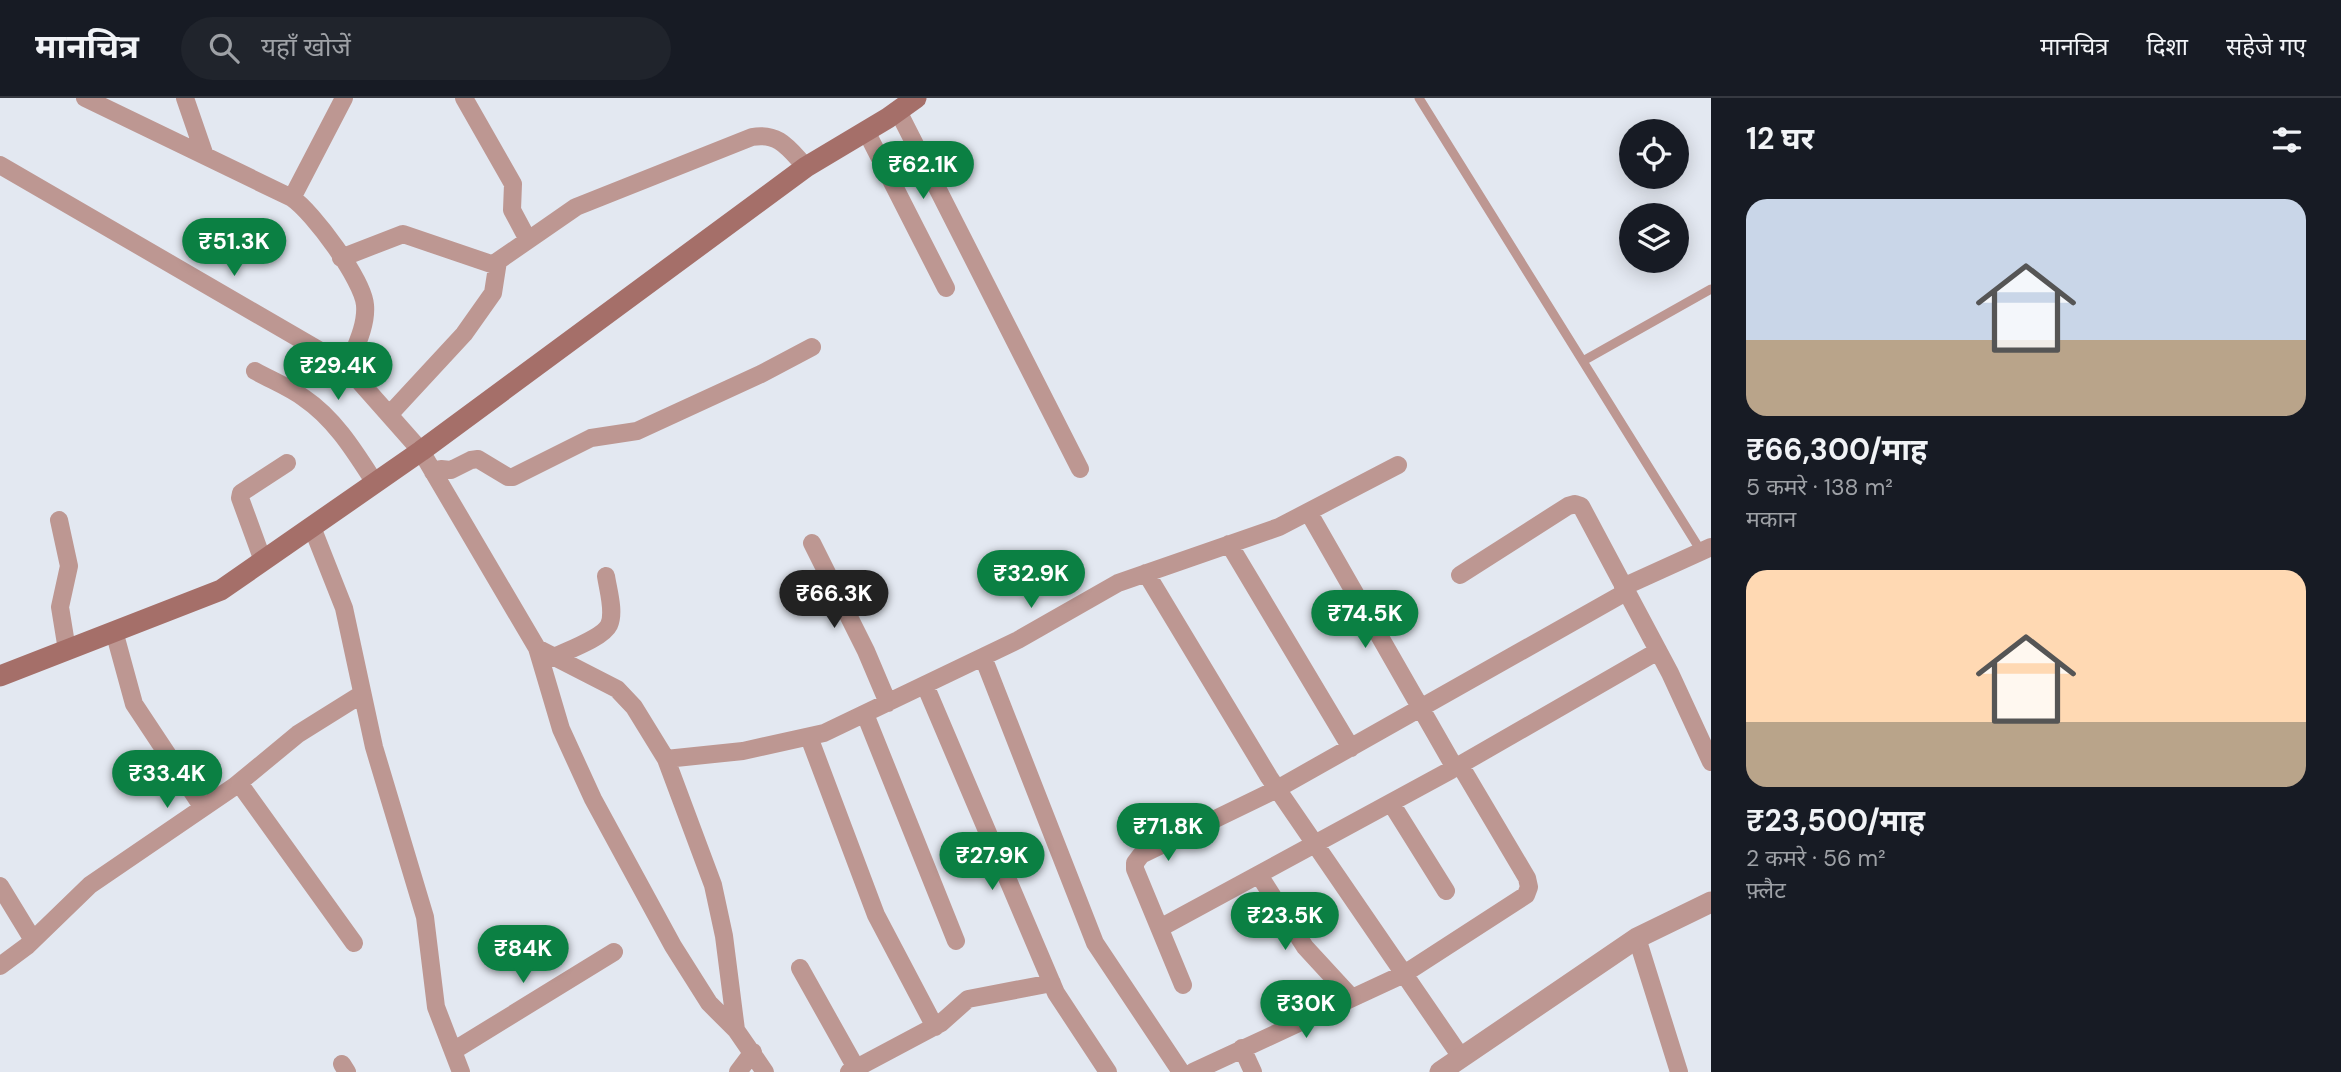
<!DOCTYPE html>
<html lang="hi">
<head>
<meta charset="utf-8">
<style>
  :root { --surface:#171b24; --page:#20242c; --text:#f1f3f6; --muted:#9ea1a6; --line:#363941; --accent:#0b8043 }
  body { margin:0; font-family:"DM Sans","Noto Sans Devanagari",sans-serif; background:var(--page); color:var(--text); height:100vh; display:flex; flex-direction:column; font-size:26px; white-space:nowrap }
  * { box-sizing:border-box; margin:0 }
  p { font-size:23px; color:var(--muted) }
  .icon { flex:none; width:38px; height:38px; fill:none; stroke:currentColor; stroke-width:2; stroke-linecap:round; stroke-linejoin:round }
  .map { position:relative; flex:1; overflow:hidden }
  .sheet { display:flex; flex-direction:column; background:var(--surface); width:630px }
  .sheet>* { flex:none }
  .tools { position:absolute; left:1619px; top:21px; display:grid; gap:14px }
  .tools a { display:grid; place-items:center; width:70px; height:70px; border-radius:50%; background:var(--surface); box-shadow:0 4px 18px #0003; font-size:35px }
  .price { position:absolute; translate:-50% -60px; padding:0 16px; border-radius:24px; background:var(--accent); color:#fff; font-size:23px; line-height:46px; filter:drop-shadow(0 2px 4px #0008) }
  .price::after { content:''; position:absolute; left:50%; top:42px; width:21px; height:16px; margin-left:-10px; background:inherit; clip-path:polygon(0 0,100% 0,50% 100%) }
  .price.selected { background:#222; color:#fff }
  ul { padding:0; list-style:none }
  li { display:grid; align-content:center; gap:14px; height:371px; padding:0 35px }
  li span { display:grid; place-items:center; height:217px; border-radius:21px; color:#555 }
  li>.icon { margin-inline-start:auto }
  span .icon { width:126px; height:126px; fill:#fffc; stroke-width:1 }
  li b { font-size:30px }
  h2 { display:flex; justify-content:space-between; align-items:center; height:84px; padding:0 35px; font-size:30px }
  header { display:flex; align-items:center; gap:42px; box-sizing:border-box; height:98px; padding:0 35px; background:var(--surface); border-bottom:2px solid var(--line) }
  header strong { font-size:33px }
  nav { display:flex; gap:38px; margin-inline-start:auto; font-size:24px }
  .search { width:490px; height:63px; background:var(--page); display:flex; align-items:center; gap:18px; box-sizing:border-box; padding:0 24px; border-radius:38px; color:var(--muted); font-size:26px }
  main { display:flex; flex:1; min-height:0 }
  .map>svg:first-child { display:block }
</style>
</head>
<body>
<header>
<strong>मानचित्र</strong>
<div class="search"><svg class="icon" aria-label="search" viewBox="0 0 24 24"><circle cx="10" cy="10" r="6"/><path d="M15 15l6 6"/></svg>यहाँ खोजें</div>
<nav><a>मानचित्र</a><a>दिशा</a><a>सहेजे गए</a></nav>
</header>
<main>
<div class="map">
<svg width="1711" height="974" viewBox="0 0 1711 974">
  <rect width="100%" height="100%" fill="#e3e8f1"/>
  <g fill="none" stroke-linecap="round" stroke-linejoin="round">
    <path stroke="#bd9792" stroke-width="9" d="M 1419,0 L 1701,453
      M 1583,263 L 1711,191"/>
    <path stroke="#bd9792" stroke-width="18" d="M 85,0 L 292,100 C 313,114 363,182 365,207 C 367,228 354,252 347,271
      M 185,0 L 205,58
      M 464,0 L 513,86 L 512,112 L 528,142
      M 898,13 L 1080,371
      M 866,33 L 946,190
      M 0,67 L 336,262 L 352,275 L 421,353 L 537,550 L 617,591 L 634,609 L 666,661 L 713,787 L 724,838 L 736,932 L 765,974
      M 292,100 L 344,0
      M 341,160 L 403,136 L 497,168
      M 255,273 C 271,282 289,289 304,300 C 335,321 355,354 375,385
      M 389,317 L 464,236 L 493,195 L 498,163 L 576,109 L 752,39 C 779,34 789,51 806,69
      M 433,374 L 441,371 L 451,372 L 471,362 L 478,361 L 508,379 L 513,379 L 591,340 L 637,333 L 761,276 L 812,249
      M 1309,415 L 1455,670
      M 59,422 L 69,468 L 60,509 L 67,552
      M 312,429 L 344,510 L 374,649 L 425,819 L 436,909 L 461,974
      M 812,445 L 866,553 L 888,605
      M 1229,446 L 1351,650
      M 263,463 L 240,400 L 241,395 L 287,365
      M 1146,475 L 1269,679 L 1461,959
      M 1460,477 L 1568,408 L 1575,406 L 1581,408 L 1670,575 L 1711,664
      M 1623,489 L 1711,449
      M 114,533 L 134,606 L 203,710
      M 537,550 L 561,631 L 593,701 L 673,848 L 709,905 L 736,932
      M 983,559 L 1095,845 L 1181,974
      M 552,560 C 566,553 603,540 609,527 C 615,514 608,492 606,478
      M 925,587 L 1056,895 L 1108,974
      M 865,616 L 956,843
      M 809,639 L 876,817 L 935,929
      M 666,661 L 743,653 L 824,635 L 1018,542 L 1118,485 L 1279,429 L 1398,367
      M 239,685 L 354,845
      M 1391,705 L 1446,793
      M 1259,777 L 1305,849 L 1352,900
      M 0,788 L 33,842
      M 1160,830 L 1451,672 L 1658,553
      M 1637,840 L 1679,974
      M 0,868 L 27,848 L 90,787 L 235,688 L 298,636 L 362,596
      M 800,870 L 856,970
      M 1183,887 L 1135,771 L 1135,765 L 1141,757 L 1277,691 L 1626,494
      M 1242,950 L 1253,974
      M 453,953 L 614,854
      M 342,966 L 347,974
      M 738,974 L 753,954
      M 849,974 L 941,925 L 968,901 L 1052,885
      M 1193,974 L 1404,876 L 1526,797 L 1529,789 L 1527,780 L 1460,667"/>
    <path stroke="#bd9792" stroke-width="21" d="M 1440,974 L 1637,840 L 1711,804"/>
    <path stroke="#a56f69" stroke-width="21" d="M 0,578 L 221,492 L 421,353 L 806,69 L 888,20 L 916,0"/>
  </g>
</svg>
<div class="tools">
<a><svg class="icon" aria-label="locate" viewBox="0 0 24 24"><circle cx="12" cy="12" r="6"/><path d="M12 2v4M12 18v4M2 12h4M18 12h4"/></svg></a>
<a><svg class="icon" aria-label="layers" viewBox="0 0 24 24"><path d="M12 4l9 5-9 5-9-5zM3 14l9 5 9-5"/></svg></a>
</div>
<b class="price" style="left:923px;top:103px">₹62.1K</b>
<b class="price" style="left:234px;top:180px">₹51.3K</b>
<b class="price" style="left:338px;top:304px">₹29.4K</b>
<b class="price" style="left:1031px;top:512px">₹32.9K</b>
<b class="price selected" style="left:834px;top:532px">₹66.3K</b>
<b class="price" style="left:1365px;top:552px">₹74.5K</b>
<b class="price" style="left:167px;top:712px">₹33.4K</b>
<b class="price" style="left:1168px;top:765px">₹71.8K</b>
<b class="price" style="left:992px;top:794px">₹27.9K</b>
<b class="price" style="left:1285px;top:854px">₹23.5K</b>
<b class="price" style="left:523px;top:887px">₹84K</b>
<b class="price" style="left:1306px;top:942px">₹30K</b>
</div>
<section class="sheet">
<h2>12 घर<svg class="icon" aria-label="filters" viewBox="0 0 24 24"><path d="M4 7h16M4 17h16"/><circle cx="9" cy="7" r="2"/><circle cx="15" cy="17" r="2"/></svg></h2>
<ul>
<li><span style="background:linear-gradient(#c9d6e8 65%,#b9a48a 0)"><svg class="icon" aria-label="home" viewBox="0 0 24 24"><path d="M3 11l9-7 9 7M6 9v11h12V9"/></svg></span><div><b>₹66,300/माह</b><p>5 कमरे · 138 m²</p><p>मकान</p></div></li>
<li><span style="background:linear-gradient(#ffd9b3 70%,#b9a48a 0)"><svg class="icon" aria-label="home" viewBox="0 0 24 24"><path d="M3 11l9-7 9 7M6 9v11h12V9"/></svg></span><div><b>₹23,500/माह</b><p>2 कमरे · 56 m²</p><p>फ़्लैट</p></div></li>
</ul>
</section>
</main>
</body>
</html>
